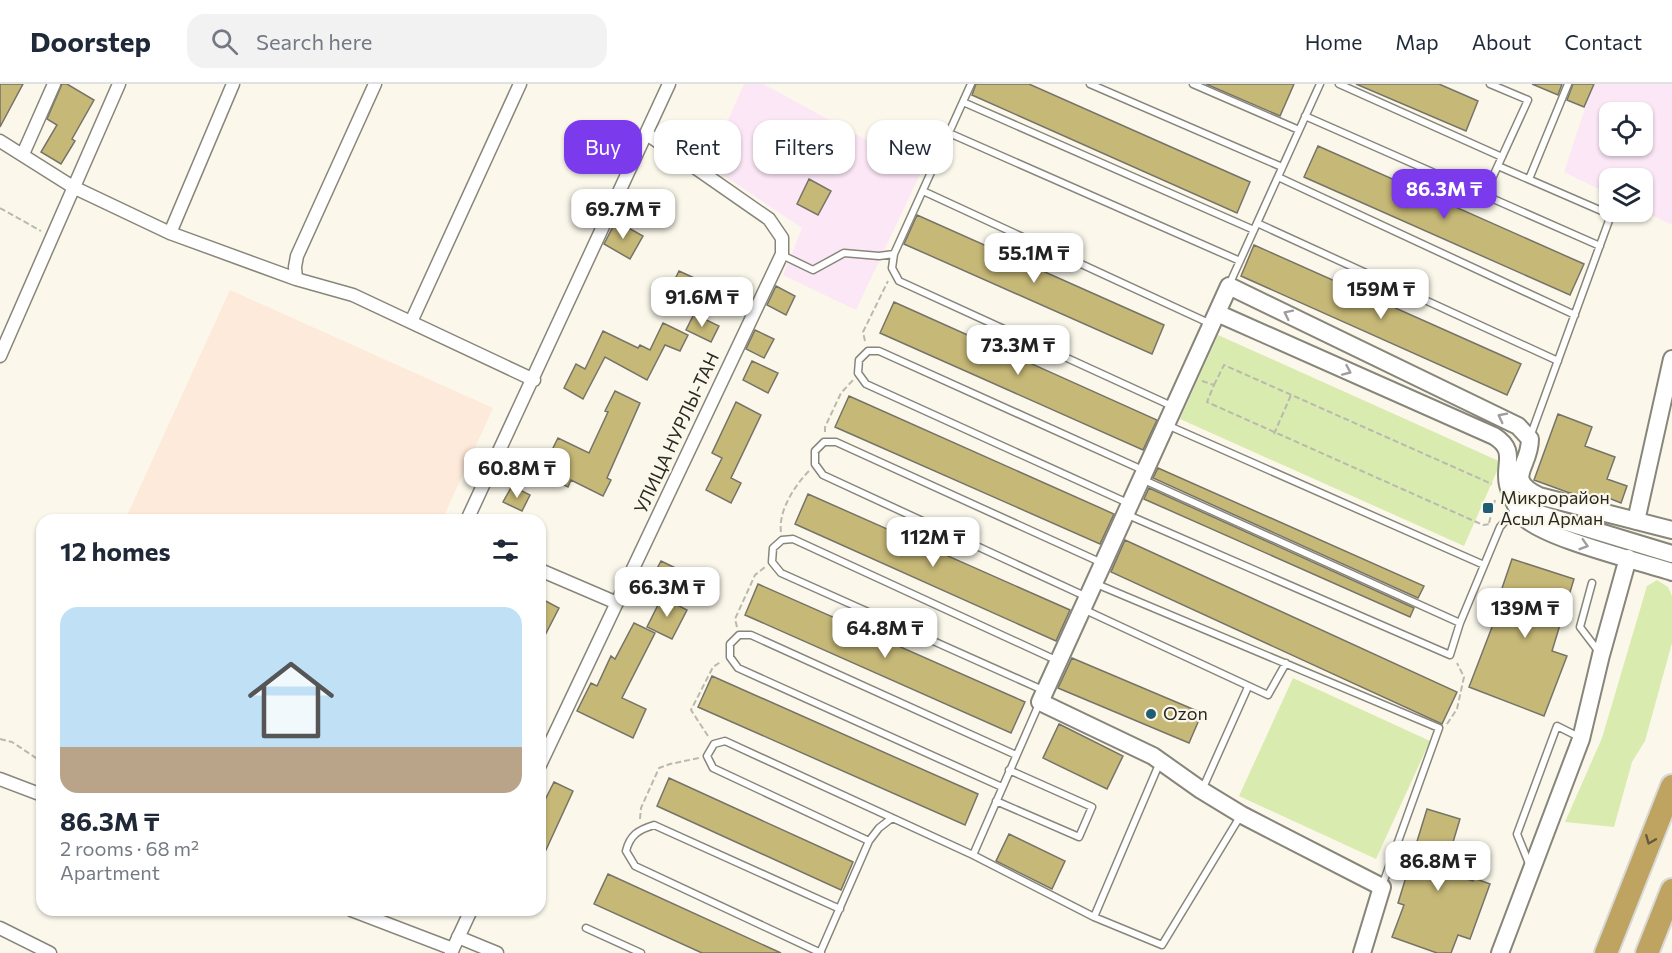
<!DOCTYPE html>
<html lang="en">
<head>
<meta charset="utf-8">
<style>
  :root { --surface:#fff; --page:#f2f2f3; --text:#1f2937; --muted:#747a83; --line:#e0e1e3; --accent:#7c3aed }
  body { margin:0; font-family:Commissioner,sans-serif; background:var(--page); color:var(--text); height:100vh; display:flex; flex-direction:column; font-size:22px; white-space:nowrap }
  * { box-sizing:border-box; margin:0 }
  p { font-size:20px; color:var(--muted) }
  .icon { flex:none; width:33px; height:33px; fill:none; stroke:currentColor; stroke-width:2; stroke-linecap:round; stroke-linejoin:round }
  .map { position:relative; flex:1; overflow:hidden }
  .details { position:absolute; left:36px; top:430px; width:510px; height:402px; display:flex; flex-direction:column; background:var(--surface); border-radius:18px; box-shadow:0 2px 4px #0004 }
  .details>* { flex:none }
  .hud { position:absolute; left:564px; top:36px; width:570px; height:54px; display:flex; gap:12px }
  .controls { position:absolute; left:1599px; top:18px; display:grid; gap:12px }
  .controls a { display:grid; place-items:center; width:54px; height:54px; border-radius:12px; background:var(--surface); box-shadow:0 2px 4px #0004; font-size:30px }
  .price { position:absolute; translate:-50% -51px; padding:0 14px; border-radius:12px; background:#fff; color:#222; font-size:20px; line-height:39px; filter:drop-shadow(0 2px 3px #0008) }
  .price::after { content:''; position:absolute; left:50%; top:36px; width:18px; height:14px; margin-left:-9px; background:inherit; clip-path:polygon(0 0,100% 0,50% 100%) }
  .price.on { background:var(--accent); color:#fff }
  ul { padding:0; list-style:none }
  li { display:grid; align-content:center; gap:12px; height:318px; padding:0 24px }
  li span { display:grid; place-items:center; height:186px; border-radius:18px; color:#555 }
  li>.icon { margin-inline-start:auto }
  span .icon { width:108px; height:108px; fill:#fffc; stroke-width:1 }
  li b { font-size:26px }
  h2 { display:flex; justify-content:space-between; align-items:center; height:72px; padding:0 24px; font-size:26px }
  .tag { padding:0 21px; border-radius:18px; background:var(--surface); box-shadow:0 2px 4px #0004; font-size:21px; line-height:54px }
  .tag.on { background:var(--accent); color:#fff }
  header { display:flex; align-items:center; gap:36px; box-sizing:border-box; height:84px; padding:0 30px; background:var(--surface); border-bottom:2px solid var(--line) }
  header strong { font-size:28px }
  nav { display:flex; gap:33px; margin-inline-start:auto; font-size:21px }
  .search { width:420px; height:54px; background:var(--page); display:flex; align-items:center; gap:15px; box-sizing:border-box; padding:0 21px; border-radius:18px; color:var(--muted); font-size:22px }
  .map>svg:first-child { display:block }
</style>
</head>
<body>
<header>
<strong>Doorstep</strong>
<div class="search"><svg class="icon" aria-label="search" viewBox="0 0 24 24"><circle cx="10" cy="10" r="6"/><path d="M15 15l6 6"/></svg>Search here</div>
<nav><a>Home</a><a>Map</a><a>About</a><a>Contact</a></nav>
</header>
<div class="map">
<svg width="1672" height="869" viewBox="0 0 1672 869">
  <rect width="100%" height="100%" fill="#fbf8eb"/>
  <path fill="#fdeada" d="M 230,206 L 493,324 L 442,436 L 125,436 Z"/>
  <path fill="#fbe7f6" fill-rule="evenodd" d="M 744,0 L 763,0 L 922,86 L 856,226 L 783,191 L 802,144 L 708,81 Z
    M 1593,0 L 1672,0 L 1672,141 L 1643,127 L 1642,94 L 1610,94 L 1609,110 L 1564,88 ZM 1610,28 L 1642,28 L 1642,62 L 1610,62 Z"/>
  <path fill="#d9ebaf" d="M 1218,251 L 1501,378 L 1464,462 L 1180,335 Z
    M 1657,496 L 1668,503 L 1672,512 L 1672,559 L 1645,657 L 1632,678 L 1614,743 L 1565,738 L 1602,654 L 1647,502 Z
    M 1293,594 L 1430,657 L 1376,775 L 1239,712 Z"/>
  <path fill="#c6b877" stroke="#767469" stroke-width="1.5" d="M 0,0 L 23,0 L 0,43 Z
    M 62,0 L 67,0 L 94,16 L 72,55 L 75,57 L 61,80 L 41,68 L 57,41 L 47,35 Z
    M 976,0 L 1029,0 L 1250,98 L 1237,129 L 972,11 Z
    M 1206,0 L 1294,0 L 1280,32 Z
    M 1356,0 L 1439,0 L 1478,17 L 1466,47 Z
    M 1532,0 L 1562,0 L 1558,11 Z
    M 1573,0 L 1594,0 L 1584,23 L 1567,16 Z
    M 1318,62 L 1584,180 L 1570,211 L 1304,93 Z
    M 809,95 L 831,107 L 818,131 L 797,120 Z
    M 917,131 L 1164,241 L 1152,270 L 904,160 Z
    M 616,137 L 643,152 L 630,175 L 604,160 Z
    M 1254,161 L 1521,280 L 1507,311 L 1241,192 Z
    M 679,187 L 703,198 L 694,219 L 669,207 Z
    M 776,202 L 795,212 L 786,231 L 767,221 Z
    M 894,218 L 1157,336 L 1143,366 L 880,249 Z
    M 694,230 L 719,242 L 711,258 L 686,246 Z
    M 663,239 L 688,251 L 680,267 L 665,261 L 647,296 L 605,273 L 583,315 L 564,304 L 576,280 L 585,285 L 603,247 L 638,264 L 640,261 L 650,266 Z
    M 755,246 L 774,255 L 764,274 L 746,265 Z
    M 752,277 L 778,289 L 768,309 L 743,296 Z
    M 615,307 L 640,319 L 607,394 L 611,396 L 603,412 L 571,396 L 568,403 L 549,394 L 559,375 L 550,370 L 558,354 L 589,369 L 608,328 L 605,327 Z
    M 849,312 L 1114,430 L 1100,460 L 835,343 Z
    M 736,318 L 761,331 L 731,394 L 741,399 L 731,419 L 706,406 L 722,374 L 712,369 Z
    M 1558,330 L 1592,343 L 1585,362 L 1615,373 L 1607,395 L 1627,402 L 1621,419 L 1601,411 L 1599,417 L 1567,408 L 1534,396 Z
    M 1158,384 L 1424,502 L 1418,514 L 1153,394 Z
    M 512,402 L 530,411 L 522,427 L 503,418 Z
    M 1149,404 L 1414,524 L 1410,533 L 1144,415 Z
    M 808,410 L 1070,526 L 1056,557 L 795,440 Z
    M 1125,456 L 1457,608 L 1442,640 L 1111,488 Z
    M 1512,475 L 1574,495 L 1552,567 L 1567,572 L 1544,632 L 1469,603 L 1502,517 L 1498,516 Z
    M 661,477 L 682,487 L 671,507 L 651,496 Z
    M 758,500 L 1025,618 L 1011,649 L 745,531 Z
    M 662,513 L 687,526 L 672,555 L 647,543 Z
    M 540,514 L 559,524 L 540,561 Z
    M 634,539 L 655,549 L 622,614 L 646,625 L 633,654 L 577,627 L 591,599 L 597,602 L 611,572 L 615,575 Z
    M 1072,574 L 1202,629 L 1189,659 L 1058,604 Z
    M 712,592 L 978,710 L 965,741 L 698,623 Z
    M 1059,640 L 1123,672 L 1107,705 L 1043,674 Z
    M 669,694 L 853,778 L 841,806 L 657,722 Z
    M 554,698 L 573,707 L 540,779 L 540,726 Z
    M 1427,725 L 1460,735 L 1444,788 L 1473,797 L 1474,794 L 1490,800 L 1470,855 L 1458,851 L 1451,869 L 1437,869 L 1392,853 L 1404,821 L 1398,819 Z
    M 1009,750 L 1065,777 L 1052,805 L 996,777 Z
    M 608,790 L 781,869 L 702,869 L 594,820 Z"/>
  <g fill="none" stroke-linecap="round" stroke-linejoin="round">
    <defs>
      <path id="lane" d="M 971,0 L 894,170 L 892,184 L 899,197 L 1174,323
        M 1090,0 L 1282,83
        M 1193,0 L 1299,46
        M 1339,0 L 1502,73
        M 963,18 L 1254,146
        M 1305,32 L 1600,162
        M 949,49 L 1240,177
        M 1498,82 L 1611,131 L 1530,353
        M 1278,93 L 1575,231
        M 1529,95 L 1568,0
        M 923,107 L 1211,240
        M 1484,112 L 1528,16 L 1490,0
        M 1257,139 L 1558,277
        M 782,171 L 813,186 L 844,169 L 879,172 L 894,170
        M 1229,201 L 1320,0
        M 1167,341 L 1484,481
        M 1144,396 L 1460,539
        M 1130,420 L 866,300 L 858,289 L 859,276 L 868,267 L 879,267 L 1145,387
        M 1128,431 L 1450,571 L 1460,539 L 1500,443 L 1515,426
        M 1094,499 L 1439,644 L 1382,802
        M 1592,499 L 1580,543 L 1599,568
        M 1087,513 L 823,391 L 815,380 L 815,367 L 824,358 L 836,358 L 1102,479
        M 1083,525 L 1268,611 L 1286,579
        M 1045,607 L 781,489 L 772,478 L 773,464 L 782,456 L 793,455 L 1058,577
        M 1002,703 L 738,584 L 730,573 L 730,560 L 739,551 L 751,551 L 1016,671
        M 1202,706 L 1248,603
        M 996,717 L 1079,753 L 1092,723 L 1009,686
        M 869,757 L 713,684 L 707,672 L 714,660 L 725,657 L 973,771 L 1094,833 L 1162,861 L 1241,731
        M 973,771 L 1039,620
        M 1530,782 L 1517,750 L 1557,642 L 1581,654
        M 1094,833 L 1160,678
        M 586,844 L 641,869
        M 820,869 L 869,757 L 879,744 L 892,734
        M 821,869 L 635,782 L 626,767 C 630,751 638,746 654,741 L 840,825"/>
      <path id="street" d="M 0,57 L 73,103 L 170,149 L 296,195 L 353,211 L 534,296
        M 23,70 L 54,0
        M 170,149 L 233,0
        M 296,195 L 295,183 L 297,172 L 375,0
        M 411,238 L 520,0
        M 0,272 L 119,0
        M 467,436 L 669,0
        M 540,486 L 617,519
        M 540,681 L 782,170 L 782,154 L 769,135 L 647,50
        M 0,695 L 42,711
        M 351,826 L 453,865
        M 0,844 L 50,869
        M 458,853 L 497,869
        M 451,869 L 471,826"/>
      <path id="secondary" d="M 1217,229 L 1494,352 C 1518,367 1503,380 1508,401 C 1510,410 1516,423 1522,431 C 1538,453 1642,478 1672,488
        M 1517,423 L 1672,470
        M 1636,437 L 1672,275
        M 1362,869 L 1382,803 L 1242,731 L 1201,706 L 1153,672 L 1040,618 L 1229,202 L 1518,342 L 1530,355 C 1530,384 1503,394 1539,412 L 1672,446
        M 1500,869 L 1581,655 L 1601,571 L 1628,474"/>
      <path id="highway" d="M 1606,869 L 1672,702
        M 1647,869 L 1672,806"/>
    </defs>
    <use href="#lane" stroke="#88867a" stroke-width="9"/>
    <use href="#street" stroke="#88867a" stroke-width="15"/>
    <use href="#secondary" stroke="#88867a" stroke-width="20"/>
    <use href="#highway" stroke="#d8d8d7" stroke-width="26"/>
    <path stroke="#bbb9ae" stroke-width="2" stroke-dasharray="6 3" stroke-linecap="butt" d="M 0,124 L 41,147
      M 865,257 L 863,248 L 888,197
      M 1202,297 L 1214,301 L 1207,318 L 1483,441 L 1491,440
      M 1214,301 L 1224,281 L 1492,400
      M 825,348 L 825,343 L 841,309 L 853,296
      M 1274,350 L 1291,311
      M 1489,439 L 1495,416
      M 781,448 C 778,427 795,401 809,387
      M 737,543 L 735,535 L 755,491 L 765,483
      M 1447,640 L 1457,625 L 1464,593 L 1457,579
      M 708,652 L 691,626 L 713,583 L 722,577
      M 0,655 L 12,658 L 42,678
      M 640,735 L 641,724 L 659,684 L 670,680 L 699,674"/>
    <use href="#lane" stroke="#fff" stroke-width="6"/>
    <use href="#street" stroke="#fff" stroke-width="12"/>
    <use href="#secondary" stroke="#fff" stroke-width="16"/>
    <use href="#highway" stroke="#bea460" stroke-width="22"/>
  </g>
  <defs><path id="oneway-chevron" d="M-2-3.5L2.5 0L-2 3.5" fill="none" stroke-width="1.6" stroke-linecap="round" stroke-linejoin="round" transform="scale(1.5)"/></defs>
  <g stroke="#9f9e9c">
    <use href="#oneway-chevron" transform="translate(1288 230) rotate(-154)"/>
    <use href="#oneway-chevron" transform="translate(1347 287) rotate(24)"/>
    <use href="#oneway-chevron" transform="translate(1502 333) rotate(-153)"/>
    <use href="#oneway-chevron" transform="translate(1584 461) rotate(17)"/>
  </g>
  <use stroke="#655a3b" href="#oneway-chevron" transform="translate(1650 756) rotate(112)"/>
  <g fill="#205d75" stroke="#fbf8eb" stroke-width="2">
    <rect x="1482" y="418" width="12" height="12" rx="3"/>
    <circle cx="1151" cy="630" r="6"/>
  </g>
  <g text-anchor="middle" stroke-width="4.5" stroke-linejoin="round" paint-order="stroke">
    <g font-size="18" fill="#292823" stroke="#fbf8eb">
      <text transform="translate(677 349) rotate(-65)" y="6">УЛИЦА НУРЛЫ-ТАН</text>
    </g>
    <g font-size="18" fill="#292823" stroke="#fbf8eb" text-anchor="start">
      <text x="1500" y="420">Микрорайон<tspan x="1500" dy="21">Асыл Арман</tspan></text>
      <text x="1163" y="636">Ozon</text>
    </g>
  </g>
</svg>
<div class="controls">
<a><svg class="icon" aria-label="locate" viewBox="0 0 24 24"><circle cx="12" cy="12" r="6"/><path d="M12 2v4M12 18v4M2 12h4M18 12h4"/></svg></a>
<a><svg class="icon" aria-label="layers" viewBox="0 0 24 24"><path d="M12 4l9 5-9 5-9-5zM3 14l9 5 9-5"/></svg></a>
</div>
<b class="price on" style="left:1444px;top:136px">86.3M ₸</b>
<b class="price" style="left:623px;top:156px">69.7M ₸</b>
<b class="price" style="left:1034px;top:200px">55.1M ₸</b>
<b class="price" style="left:1381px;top:236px">159M ₸</b>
<b class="price" style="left:702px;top:244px">91.6M ₸</b>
<b class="price" style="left:1018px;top:292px">73.3M ₸</b>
<b class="price" style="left:517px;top:415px">60.8M ₸</b>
<b class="price" style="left:933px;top:484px">112M ₸</b>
<b class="price" style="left:667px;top:534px">66.3M ₸</b>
<b class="price" style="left:1525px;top:555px">139M ₸</b>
<b class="price" style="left:885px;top:575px">64.8M ₸</b>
<b class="price" style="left:1438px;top:808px">86.8M ₸</b>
<div class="hud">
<a class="tag on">Buy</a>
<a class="tag">Rent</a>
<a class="tag">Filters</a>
<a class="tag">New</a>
</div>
<section class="details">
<h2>12 homes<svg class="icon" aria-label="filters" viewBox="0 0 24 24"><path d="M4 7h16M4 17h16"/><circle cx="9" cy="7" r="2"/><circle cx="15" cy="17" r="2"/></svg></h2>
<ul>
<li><span style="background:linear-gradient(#bfe0f5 75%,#b9a48a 0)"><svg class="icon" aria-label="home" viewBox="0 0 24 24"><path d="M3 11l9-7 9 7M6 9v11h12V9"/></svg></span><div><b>86.3M ₸</b><p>2 rooms · 68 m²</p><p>Apartment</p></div></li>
</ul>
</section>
</div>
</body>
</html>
